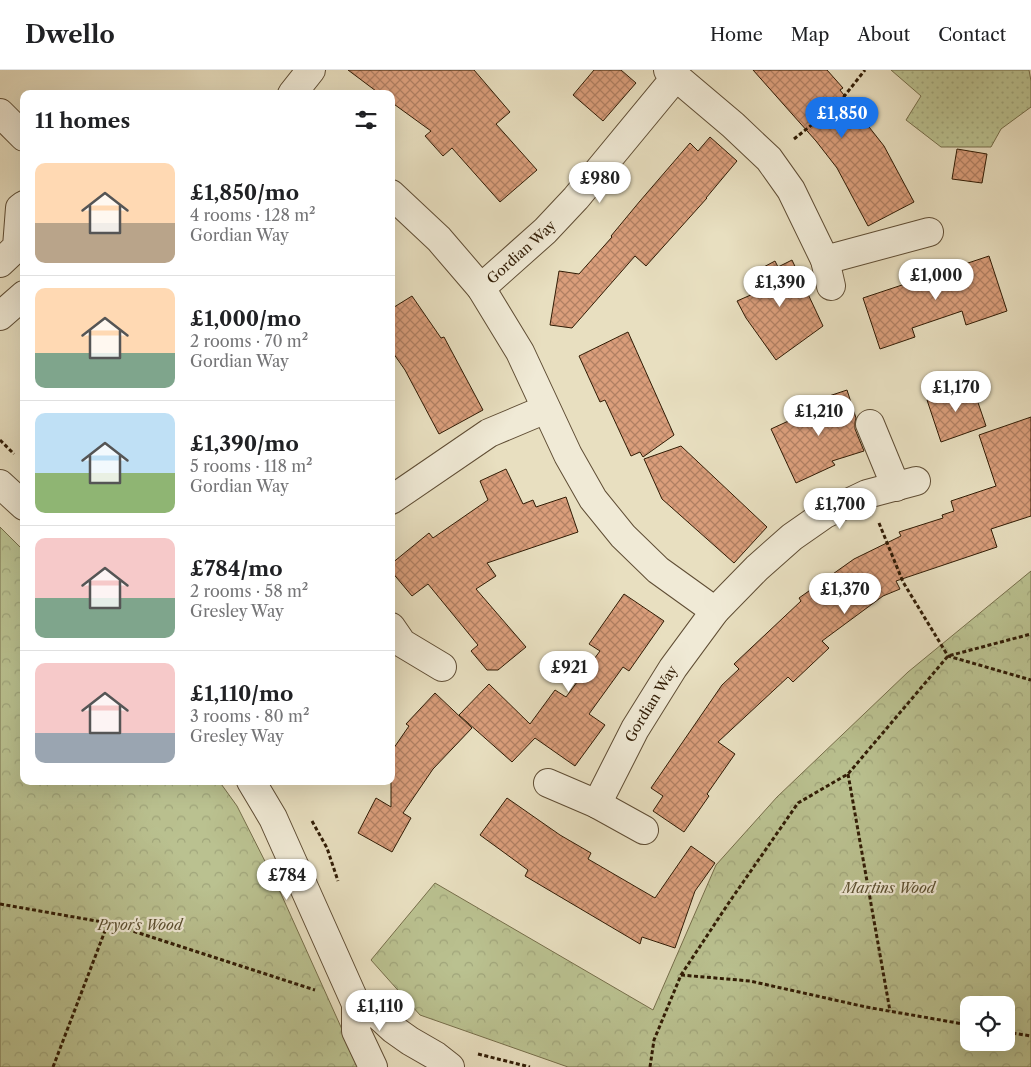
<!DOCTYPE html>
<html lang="en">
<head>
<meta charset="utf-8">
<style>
  :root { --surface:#fff; --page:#f6f6f6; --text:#202124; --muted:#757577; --line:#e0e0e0; --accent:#1a73e8 }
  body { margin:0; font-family:"Libre Caslon Text",serif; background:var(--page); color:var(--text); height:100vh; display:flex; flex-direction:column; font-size:19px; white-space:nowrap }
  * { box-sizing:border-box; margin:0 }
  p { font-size:16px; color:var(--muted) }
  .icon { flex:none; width:28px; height:28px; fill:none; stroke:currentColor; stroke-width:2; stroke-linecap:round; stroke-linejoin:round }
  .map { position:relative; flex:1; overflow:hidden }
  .sheet { position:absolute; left:20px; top:20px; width:375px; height:695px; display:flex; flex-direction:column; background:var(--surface); border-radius:10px; box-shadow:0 5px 20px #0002 }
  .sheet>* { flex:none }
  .buttons { position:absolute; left:960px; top:926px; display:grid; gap:10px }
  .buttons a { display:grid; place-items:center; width:55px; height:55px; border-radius:10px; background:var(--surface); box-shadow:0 5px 20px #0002; font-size:25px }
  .price { position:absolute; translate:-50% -42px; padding:0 11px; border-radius:18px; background:#fff; color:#222; font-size:16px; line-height:32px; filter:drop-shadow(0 1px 2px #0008) }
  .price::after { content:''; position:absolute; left:50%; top:30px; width:15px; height:11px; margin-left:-8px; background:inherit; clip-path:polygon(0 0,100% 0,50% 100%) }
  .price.on { background:var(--accent); color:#fff }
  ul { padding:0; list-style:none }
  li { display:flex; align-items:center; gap:15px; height:125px; padding:0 15px }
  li+li { border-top:1px solid var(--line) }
  li span { display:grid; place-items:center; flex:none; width:140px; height:100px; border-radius:10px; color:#555 }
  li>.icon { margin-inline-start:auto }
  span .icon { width:60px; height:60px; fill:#fffc; stroke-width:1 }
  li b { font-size:21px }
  h2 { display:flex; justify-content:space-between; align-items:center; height:60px; padding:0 15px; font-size:21px }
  header { display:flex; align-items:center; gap:30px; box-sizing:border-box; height:70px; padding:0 25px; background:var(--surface); border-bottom:1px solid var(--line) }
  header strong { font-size:24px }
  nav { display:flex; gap:28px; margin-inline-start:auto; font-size:18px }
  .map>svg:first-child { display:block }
</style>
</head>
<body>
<header>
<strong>Dwello</strong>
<nav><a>Home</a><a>Map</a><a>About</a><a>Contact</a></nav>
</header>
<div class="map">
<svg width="1031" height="997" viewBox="0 0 1031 997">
  <defs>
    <pattern id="grass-dots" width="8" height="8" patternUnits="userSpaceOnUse" patternTransform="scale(1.25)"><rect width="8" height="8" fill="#bac190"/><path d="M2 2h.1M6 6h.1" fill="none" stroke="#a0a57b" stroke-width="1.8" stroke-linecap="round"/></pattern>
    <pattern id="forest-crowns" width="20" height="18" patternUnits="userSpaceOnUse" patternTransform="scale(1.25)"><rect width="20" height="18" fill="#bac190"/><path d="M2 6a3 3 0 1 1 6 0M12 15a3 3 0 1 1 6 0" fill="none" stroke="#a0a57b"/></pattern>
    <pattern id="building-cross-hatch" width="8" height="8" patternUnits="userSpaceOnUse" patternTransform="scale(1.25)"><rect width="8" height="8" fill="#da9e7b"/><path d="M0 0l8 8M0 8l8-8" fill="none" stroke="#b18063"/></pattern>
  </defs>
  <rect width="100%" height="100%" fill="#e8dfc0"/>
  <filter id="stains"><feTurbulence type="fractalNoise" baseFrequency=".004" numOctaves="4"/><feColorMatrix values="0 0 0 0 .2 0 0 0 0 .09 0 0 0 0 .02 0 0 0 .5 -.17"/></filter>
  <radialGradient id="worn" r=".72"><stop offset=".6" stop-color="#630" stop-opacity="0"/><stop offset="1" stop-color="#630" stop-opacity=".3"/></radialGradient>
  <path fill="url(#grass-dots)" stroke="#766e4a" d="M 891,0 L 1029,0 L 1031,11 L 1031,37 L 1001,59 L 991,77 L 941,77 L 906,50 L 921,26 Z"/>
  <path fill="url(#forest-crowns)" stroke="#766e4a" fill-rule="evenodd" d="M 0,457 L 24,481 L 24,711 L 219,711 L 237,736 L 277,815 L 359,997 L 0,997 Z
    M 1031,501 L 1031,997 L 568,997 L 420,945 L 371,890 L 435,813 L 653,940 L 716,795 L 777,727 L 908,602 ZM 969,935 L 1006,935 L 1006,972 L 969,972 Z"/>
  <path fill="url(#building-cross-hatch)" stroke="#311c05" d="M 348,0 L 474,0 L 510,42 L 496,54 L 537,100 L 500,132 L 452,78 L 443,86 L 425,66 L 431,61 L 391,32 L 391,24 L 380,24 Z
    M 594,0 L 621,0 L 636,13 L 603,51 L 573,25 Z
    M 753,0 L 827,0 L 843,18 L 840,20 L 884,76 L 914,132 L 868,156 L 837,98 L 816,71 Z
    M 710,67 L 737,91 L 706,128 L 707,128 L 646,196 L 635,186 L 572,258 L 550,255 L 559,201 L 579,204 L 612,167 L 611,166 L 640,131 L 690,73 L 698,81 Z
    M 957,79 L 987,84 L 982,113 L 952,109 Z
    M 989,186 L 1007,241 L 966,255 L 962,241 L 912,258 L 915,267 L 880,279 L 863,228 Z
    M 792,190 L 823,256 L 776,290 L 746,248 L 737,231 L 753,224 L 745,207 L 775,191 L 778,197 Z
    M 412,226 L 441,268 L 444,267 L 483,340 L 439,364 L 405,300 L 391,280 L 391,239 Z
    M 628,262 L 674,365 L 643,387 L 640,382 L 631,386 L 605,330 L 600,332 L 579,286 Z
    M 972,315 L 986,356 L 941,372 L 927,330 Z
    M 847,320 L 856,348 L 855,352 L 855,359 L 864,381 L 832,391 L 835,395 L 796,413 L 771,359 L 819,337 L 817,330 Z
    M 1031,347 L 1031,446 L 991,459 L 997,477 L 896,511 L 900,519 L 883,526 L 822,571 L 829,578 L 793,612 L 788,607 L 718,672 L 735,684 L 707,724 L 709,726 L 684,762 L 653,741 L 663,726 L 651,718 L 722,615 L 739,599 L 734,594 L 801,531 L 799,528 L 854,489 L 901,466 L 899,462 L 943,448 L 942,445 L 954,441 L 951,431 L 996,416 L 979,365 Z
    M 681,376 L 767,457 L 734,493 L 662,429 L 644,389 Z
    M 506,399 L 523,434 L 533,430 L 536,437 L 566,427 L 578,462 L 487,493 L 496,506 L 476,519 L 526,577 L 498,600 L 487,600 L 471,581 L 478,575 L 428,514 L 412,526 L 391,501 L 391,494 L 429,463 L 433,468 L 488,430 L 480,411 Z
    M 624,524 L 664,551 L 629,601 L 623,597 L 589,644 L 605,655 L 575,696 L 535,668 L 512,692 L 459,645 L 489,614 L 530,654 L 555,620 L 566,627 L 600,581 L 589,574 Z
    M 435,623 L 472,658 L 433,699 L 403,743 L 411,748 L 392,782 L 358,763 L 376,728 L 391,737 L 391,682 L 409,656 L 406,654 Z
    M 507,728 L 560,765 L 591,783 L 588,789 L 655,828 L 691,776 L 715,793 L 695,821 L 675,878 L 642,867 L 640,874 L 525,806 L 528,800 L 480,765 Z"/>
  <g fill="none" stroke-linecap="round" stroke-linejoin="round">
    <defs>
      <g id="minor">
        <path d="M 668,0 L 733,55 L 769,89 L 791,120 L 825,190 L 831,216"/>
        <path d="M 292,24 L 311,0"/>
        <path d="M 0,43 L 24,67"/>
        <path d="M 391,124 L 439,169 L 481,218 L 520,282 L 568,385 L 593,429 L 623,466 L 658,500 L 715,541"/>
        <path d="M 825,190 L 929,162"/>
        <path d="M 0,193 L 17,177 L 20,138 L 24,135"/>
        <path id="s1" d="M 481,218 L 545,161 L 576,128 L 675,8"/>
        <path d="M 0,246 L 24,225"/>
        <path d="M 870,354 L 896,417"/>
        <path d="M 0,414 L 24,436"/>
        <path d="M 391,430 L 489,363 L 546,339"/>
        <path d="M 391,557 L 402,573 L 442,597"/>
        <path d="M 251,711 L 273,748 L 356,934 L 356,961 L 373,997"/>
        <path d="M 548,713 L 597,734 L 644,760"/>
        <path id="s2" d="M 597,734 L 635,659 L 673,598 L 715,541 L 757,498 L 792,467 L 825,444 L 867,424 L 916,411"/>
        <path d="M 356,934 L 379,946 L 393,959 L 410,971 L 436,986 L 450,997"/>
      </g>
    </defs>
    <use href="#minor" stroke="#5f4d34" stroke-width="30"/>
    <path stroke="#311c05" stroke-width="3" stroke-dasharray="4 2.5" stroke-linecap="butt" d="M 794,69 L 838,34 L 865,0
      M 0,370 L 14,384
      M 879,453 L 903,512 L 948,586 L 1031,610
      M 848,704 L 890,941
      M 312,751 L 327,778 L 338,811
      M 0,834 L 108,853 L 315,920
      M 681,905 L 750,911 L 866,937 L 969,955
      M 1006,962 L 1031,966
      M 478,984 L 530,997
      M 53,997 L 108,853
      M 650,997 L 654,970 L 681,905 L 730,831 L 798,733 L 848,704 L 948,586 L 1031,564"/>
    <use href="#minor" stroke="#f0ead6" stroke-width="28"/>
  </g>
  <g text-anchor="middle" stroke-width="4.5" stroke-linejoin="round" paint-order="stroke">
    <g font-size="14" fill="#311c05" stroke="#f0ead6">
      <text dy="5" stroke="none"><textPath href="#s1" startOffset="54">Gordian Way</textPath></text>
      <text dy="5" stroke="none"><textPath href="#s2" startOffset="114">Gordian Way</textPath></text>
    </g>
    <g font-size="14" font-style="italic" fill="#5a4e2f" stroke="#f0ead6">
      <text x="889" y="823">Martins Wood</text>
      <text x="140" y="860">Pryor's Wood</text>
    </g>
  </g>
  <rect width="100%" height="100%" filter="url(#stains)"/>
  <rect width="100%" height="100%" fill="url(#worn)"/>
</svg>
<div class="buttons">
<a><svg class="icon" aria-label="locate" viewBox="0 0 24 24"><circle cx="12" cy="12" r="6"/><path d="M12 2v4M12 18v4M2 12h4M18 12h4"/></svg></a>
</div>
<b class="price on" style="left:842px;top:69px">£1,850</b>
<b class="price" style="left:600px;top:134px">£980</b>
<b class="price" style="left:936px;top:231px">£1,000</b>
<b class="price" style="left:780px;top:238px">£1,390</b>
<b class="price" style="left:956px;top:343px">£1,170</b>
<b class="price" style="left:819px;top:367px">£1,210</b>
<b class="price" style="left:840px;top:460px">£1,700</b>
<b class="price" style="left:845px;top:545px">£1,370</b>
<b class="price" style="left:569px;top:623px">£921</b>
<b class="price" style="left:287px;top:831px">£784</b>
<b class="price" style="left:380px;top:962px">£1,110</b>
<section class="sheet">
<h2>11 homes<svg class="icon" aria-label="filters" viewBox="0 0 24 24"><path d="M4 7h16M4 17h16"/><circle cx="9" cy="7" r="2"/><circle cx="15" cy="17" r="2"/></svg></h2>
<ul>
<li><span style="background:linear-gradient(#ffd9b3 60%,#b9a48a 0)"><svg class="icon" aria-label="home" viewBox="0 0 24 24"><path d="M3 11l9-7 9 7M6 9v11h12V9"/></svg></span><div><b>£1,850/mo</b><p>4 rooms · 128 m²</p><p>Gordian Way</p></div></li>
<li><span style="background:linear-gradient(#ffd9b3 65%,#7fa58c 0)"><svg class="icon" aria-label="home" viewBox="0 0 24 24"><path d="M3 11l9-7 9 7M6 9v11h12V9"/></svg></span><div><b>£1,000/mo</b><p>2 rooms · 70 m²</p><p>Gordian Way</p></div></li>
<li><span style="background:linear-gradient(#bfe0f5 60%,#8fb573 0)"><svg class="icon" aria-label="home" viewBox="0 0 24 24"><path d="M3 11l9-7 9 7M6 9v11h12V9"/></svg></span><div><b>£1,390/mo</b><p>5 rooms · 118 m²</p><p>Gordian Way</p></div></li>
<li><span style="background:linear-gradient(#f6c9c9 60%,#7fa58c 0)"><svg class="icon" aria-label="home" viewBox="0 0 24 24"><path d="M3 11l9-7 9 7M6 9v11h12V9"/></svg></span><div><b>£784/mo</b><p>2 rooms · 58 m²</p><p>Gresley Way</p></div></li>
<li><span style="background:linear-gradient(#f6c9c9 70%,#9aa5b1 0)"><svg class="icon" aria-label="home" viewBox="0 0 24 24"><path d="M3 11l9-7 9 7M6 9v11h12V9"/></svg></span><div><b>£1,110/mo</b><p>3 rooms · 80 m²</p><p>Gresley Way</p></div></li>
</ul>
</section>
</div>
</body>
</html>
